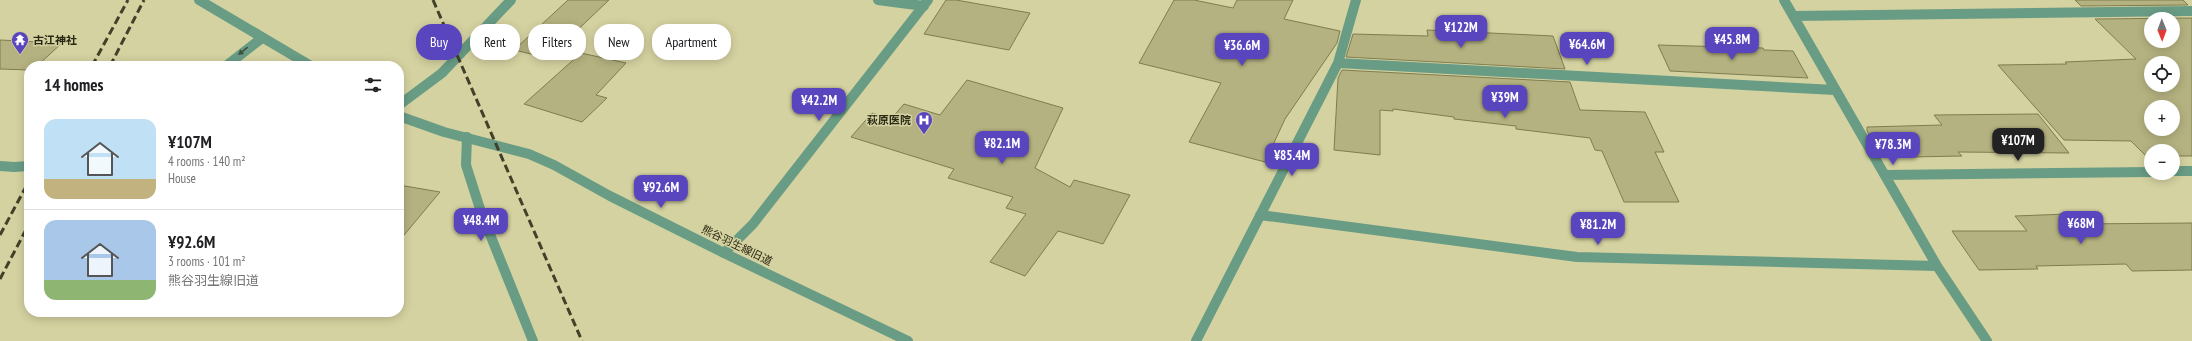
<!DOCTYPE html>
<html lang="en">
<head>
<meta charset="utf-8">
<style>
  :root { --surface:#fff; --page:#f2f2f2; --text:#202124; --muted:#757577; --line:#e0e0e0; --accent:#5945bd }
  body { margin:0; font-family:"PT Sans Narrow","Noto Sans JP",sans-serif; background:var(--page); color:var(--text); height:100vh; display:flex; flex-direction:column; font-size:15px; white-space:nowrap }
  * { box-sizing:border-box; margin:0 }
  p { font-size:13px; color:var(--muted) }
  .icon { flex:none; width:22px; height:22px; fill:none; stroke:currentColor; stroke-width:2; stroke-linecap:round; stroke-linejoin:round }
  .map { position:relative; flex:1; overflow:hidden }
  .side { position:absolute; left:24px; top:61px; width:380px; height:256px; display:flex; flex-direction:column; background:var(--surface); border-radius:16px; box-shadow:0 2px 10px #0003 }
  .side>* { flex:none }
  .guide { position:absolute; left:416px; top:24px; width:380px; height:36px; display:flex; gap:8px }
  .needle { width:26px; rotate:179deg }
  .fabs { position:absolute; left:2144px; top:12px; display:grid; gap:8px }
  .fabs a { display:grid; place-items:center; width:36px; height:36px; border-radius:50%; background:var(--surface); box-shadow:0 2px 10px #0003; font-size:20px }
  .price { position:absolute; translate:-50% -34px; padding:0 9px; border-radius:8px; background:var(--accent); color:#fff; font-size:13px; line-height:26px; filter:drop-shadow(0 1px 2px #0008) }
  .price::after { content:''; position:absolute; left:50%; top:24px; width:12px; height:9px; margin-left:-6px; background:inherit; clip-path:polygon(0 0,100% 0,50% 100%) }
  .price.on { background:#222; color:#fff }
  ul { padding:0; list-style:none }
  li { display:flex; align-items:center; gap:12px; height:100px; padding:0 20px }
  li+li { border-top:1px solid var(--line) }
  li span { display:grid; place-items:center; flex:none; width:112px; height:80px; border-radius:12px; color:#555 }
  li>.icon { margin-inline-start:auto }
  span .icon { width:48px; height:48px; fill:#fffc; stroke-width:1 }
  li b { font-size:17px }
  h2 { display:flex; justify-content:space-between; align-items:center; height:48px; padding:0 20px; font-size:17px }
  .tag { padding:0 14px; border-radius:16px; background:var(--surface); box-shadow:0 2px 10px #0003; font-size:14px; line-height:36px }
  .tag.on { background:var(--accent); color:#fff }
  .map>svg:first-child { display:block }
</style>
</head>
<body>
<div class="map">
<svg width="2192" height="341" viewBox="0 0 2192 341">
  <rect width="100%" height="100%" fill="#d5d2a1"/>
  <path fill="#b5b281" stroke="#7f7c4e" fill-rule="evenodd" d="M 568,0 L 609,0 L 548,58 L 514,50 Z
    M 946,0 L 956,0 L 1030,13 L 1009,50 L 924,34 Z
    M 1174,0 L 1194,0 L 1233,8 L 1237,0 L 1293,0 L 1284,19 L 1340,31 L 1337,43 L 1285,119 L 1265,162 L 1189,142 L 1221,83 L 1139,63 Z
    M 2075,0 L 2183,0 L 2188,5 L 2081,6 Z
    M 2192,18 L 2192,156 L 2173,156 L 2173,151 L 2151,151 L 2151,157 L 2147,157 L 2131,141 L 2064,140 L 1998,65 L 2067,64 L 2065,62 L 2136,59 L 2095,19 ZM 2151,19 L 2173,19 L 2173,41 L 2151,41 ZM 2151,63 L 2173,63 L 2173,85 L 2151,85 ZM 2151,107 L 2173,107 L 2173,129 L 2151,129 Z
    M 1427,30 L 1553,36 L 1565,69 L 1346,57 L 1353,34 L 1428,36 Z
    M 0,40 L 62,43 L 37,66 L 29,66 L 29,70 L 0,69 Z
    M 1658,45 L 1763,48 L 1764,50 L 1793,51 L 1808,78 L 1670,71 Z
    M 581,53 L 626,63 L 596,95 L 607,98 L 582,122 L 524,104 Z
    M 1342,70 L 1570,82 L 1580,110 L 1645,112 L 1664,152 L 1655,152 L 1679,202 L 1624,202 L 1602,151 L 1595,150 L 1590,138 L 1516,129 L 1516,126 L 1454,119 L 1454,117 L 1393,109 L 1393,111 L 1380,110 L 1380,155 L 1334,150 L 1338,78 Z
    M 967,80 L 1063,108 L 1035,168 L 1070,187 L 1074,180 L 1130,195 L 1103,244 L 1058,231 L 1025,276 L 990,262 L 1026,214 L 1006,208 L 1013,197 L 948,178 L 954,169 L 851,137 L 872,113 L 891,119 L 904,104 L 940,115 Z
    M 2038,114 L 2069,153 L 1958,152 L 1962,156 L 1910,157 L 1905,151 L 1878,151 L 1867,131 L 1867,127 L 1942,125 L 1934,115 Z
    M 399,185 L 440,192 L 399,241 Z
    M 2068,214 L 2076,224 L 2192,223 L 2192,270 L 2132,271 L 2126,264 L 2036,266 L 2038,269 L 1979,270 L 1952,231 L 2027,231 L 2015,216 Z"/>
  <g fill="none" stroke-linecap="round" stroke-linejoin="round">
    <path stroke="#699c85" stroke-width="10" d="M 399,105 L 442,73 L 511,0
      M 14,167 L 29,166"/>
    <path stroke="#699c85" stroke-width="10" d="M 878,0 L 924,6
      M 1784,0 L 1937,266 L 1987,341
      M 1793,16 L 2192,11
      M 1338,63 L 1835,90
      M 226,66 L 262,38
      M 467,137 L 466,165 L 481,212 L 533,341
      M 0,166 L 14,167
      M 2173,171 L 2192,171
      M 1885,175 L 2151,172
      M 1260,215 L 1577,257 L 1937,266
      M 724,253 L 753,224 L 928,0
      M 1196,341 L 1338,63 L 1356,0"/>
    <path stroke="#699c85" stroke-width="10" d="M 199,0 L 311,66
      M 399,116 L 444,132 L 529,154 L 554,165 L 610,196 L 724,253 L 908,341"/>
    <path stroke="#414028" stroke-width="3" stroke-dasharray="8 4" stroke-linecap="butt" d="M 433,0 L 582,341
      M 92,66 L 128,0
      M 110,66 L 144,0
      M 0,235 L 29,181
      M 0,279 L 29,224"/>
  </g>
  <defs><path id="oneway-solid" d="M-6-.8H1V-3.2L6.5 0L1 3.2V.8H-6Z"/></defs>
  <use fill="#3f513c" href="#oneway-solid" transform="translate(243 51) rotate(141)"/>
  <defs>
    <symbol id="temple-pin" viewBox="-11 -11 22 30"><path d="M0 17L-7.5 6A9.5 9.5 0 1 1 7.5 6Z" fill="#5945bd" stroke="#d5d2a1"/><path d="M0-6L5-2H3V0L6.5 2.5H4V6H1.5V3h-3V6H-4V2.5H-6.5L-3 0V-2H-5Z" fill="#fff"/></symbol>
    <symbol id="hospital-pin" viewBox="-11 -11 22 30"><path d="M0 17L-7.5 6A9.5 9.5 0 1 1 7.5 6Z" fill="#5945bd" stroke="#d5d2a1"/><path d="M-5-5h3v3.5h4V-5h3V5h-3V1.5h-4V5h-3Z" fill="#fff"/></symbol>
  </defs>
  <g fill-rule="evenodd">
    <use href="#temple-pin" x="10" y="30" width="20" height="27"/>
    <use href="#hospital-pin" x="914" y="110" width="20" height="27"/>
  </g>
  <g text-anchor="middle" stroke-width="3" stroke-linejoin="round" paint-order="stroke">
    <g font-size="11" font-weight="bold" fill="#292814" stroke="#d5d2a1" text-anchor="start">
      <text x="33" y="44">古江神社</text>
      <text x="911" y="124" text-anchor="end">萩原医院</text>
    </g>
    <g font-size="11" fill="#292814" stroke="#d5d2a1">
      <text transform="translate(737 245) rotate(26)" y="4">熊谷羽生線旧道</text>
    </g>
  </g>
</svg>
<div class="fabs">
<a><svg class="needle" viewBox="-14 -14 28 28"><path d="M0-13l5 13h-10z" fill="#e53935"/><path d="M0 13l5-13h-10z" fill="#757577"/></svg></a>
<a><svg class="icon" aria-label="locate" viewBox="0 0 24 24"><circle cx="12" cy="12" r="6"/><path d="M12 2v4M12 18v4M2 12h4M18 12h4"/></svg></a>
<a>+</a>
<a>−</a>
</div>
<b class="price" style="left:1461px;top:49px">¥122M</b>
<b class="price" style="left:1732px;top:61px">¥45.8M</b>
<b class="price" style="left:1587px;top:66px">¥64.6M</b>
<b class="price" style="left:1242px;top:67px">¥36.6M</b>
<b class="price" style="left:1505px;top:119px">¥39M</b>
<b class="price" style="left:819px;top:122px">¥42.2M</b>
<b class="price on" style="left:2018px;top:162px">¥107M</b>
<b class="price" style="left:1002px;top:165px">¥82.1M</b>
<b class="price" style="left:1893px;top:166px">¥78.3M</b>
<b class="price" style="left:1292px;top:177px">¥85.4M</b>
<b class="price" style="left:661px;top:209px">¥92.6M</b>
<b class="price" style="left:481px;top:242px">¥48.4M</b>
<b class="price" style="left:2081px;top:245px">¥68M</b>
<b class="price" style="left:1598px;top:246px">¥81.2M</b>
<div class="guide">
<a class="tag on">Buy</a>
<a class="tag">Rent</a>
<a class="tag">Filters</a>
<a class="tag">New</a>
<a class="tag">Apartment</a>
</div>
<section class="side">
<h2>14 homes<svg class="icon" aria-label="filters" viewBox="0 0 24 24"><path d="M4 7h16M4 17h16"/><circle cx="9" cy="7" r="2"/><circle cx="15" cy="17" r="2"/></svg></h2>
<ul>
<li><span style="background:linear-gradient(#bfe0f5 75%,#c2b280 0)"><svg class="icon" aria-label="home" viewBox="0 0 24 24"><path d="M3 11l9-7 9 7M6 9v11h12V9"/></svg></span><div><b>¥107M</b><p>4 rooms · 140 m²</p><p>House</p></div></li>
<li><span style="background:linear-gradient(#a9c7e8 75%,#8fb573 0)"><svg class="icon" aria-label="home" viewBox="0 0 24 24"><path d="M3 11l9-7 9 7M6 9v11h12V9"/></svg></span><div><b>¥92.6M</b><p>3 rooms · 101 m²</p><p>熊谷羽生線旧道</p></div></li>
</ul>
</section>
</div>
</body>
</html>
